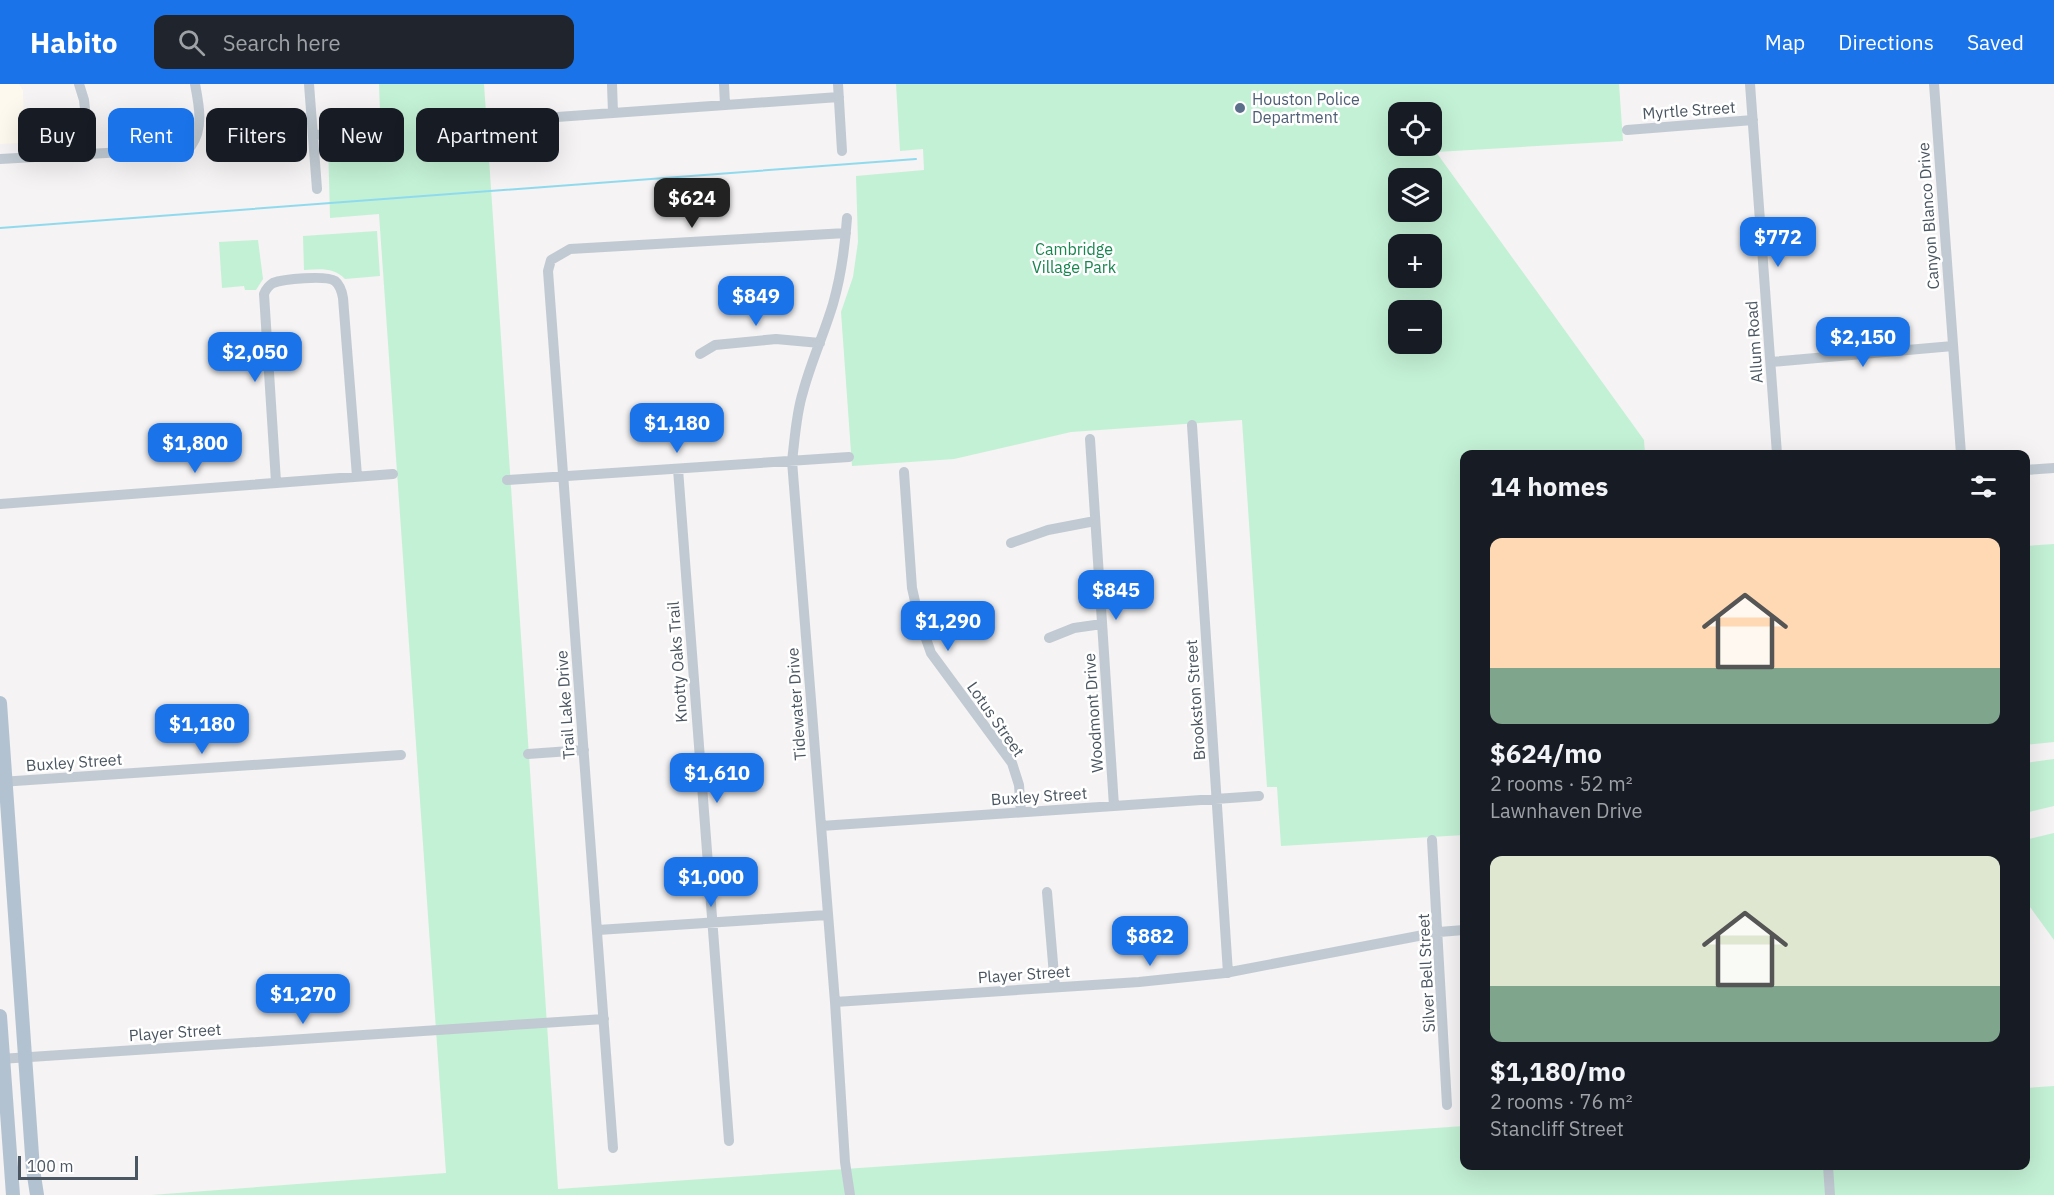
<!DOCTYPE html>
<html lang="en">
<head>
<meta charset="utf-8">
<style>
  :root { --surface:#171b24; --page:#20242c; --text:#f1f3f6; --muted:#9ea1a6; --accent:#1a73e8 }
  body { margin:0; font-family:"IBM Plex Sans",sans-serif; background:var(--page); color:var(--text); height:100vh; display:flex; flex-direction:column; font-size:22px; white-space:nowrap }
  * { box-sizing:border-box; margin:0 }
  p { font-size:20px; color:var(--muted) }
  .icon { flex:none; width:33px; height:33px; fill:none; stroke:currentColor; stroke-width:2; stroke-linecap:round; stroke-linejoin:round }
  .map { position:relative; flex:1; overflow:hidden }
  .drawer { position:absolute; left:1460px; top:366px; width:570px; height:720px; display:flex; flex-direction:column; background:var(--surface); border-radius:12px; box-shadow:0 6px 24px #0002 }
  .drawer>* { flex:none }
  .top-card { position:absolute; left:18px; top:24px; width:570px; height:54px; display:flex; gap:12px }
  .controls { position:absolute; left:1388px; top:18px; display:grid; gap:12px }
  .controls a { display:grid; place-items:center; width:54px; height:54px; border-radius:12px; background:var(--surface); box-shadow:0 6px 24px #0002; font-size:30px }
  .scale { position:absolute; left:18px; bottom:15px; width:120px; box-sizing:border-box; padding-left:6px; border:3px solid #4a5661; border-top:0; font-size:16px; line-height:21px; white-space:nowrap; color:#4a5661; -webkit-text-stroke:4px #fff; paint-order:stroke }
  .price { position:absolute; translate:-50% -51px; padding:0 14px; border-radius:12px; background:var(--accent); color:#fff; font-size:20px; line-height:39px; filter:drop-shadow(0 2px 3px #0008) }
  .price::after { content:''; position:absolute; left:50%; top:36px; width:18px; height:14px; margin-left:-9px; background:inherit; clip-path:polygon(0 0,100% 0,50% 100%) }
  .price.on { background:#222; color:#fff }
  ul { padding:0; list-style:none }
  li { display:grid; align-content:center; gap:12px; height:318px; padding:0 30px }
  li span { display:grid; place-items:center; height:186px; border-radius:12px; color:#555 }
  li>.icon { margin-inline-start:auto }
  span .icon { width:108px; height:108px; fill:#fffc; stroke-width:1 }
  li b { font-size:26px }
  h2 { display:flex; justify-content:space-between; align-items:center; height:72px; padding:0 30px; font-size:26px }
  .tag { padding:0 21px; border-radius:12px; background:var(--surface); box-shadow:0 6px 24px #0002; font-size:21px; line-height:54px }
  .tag.on { background:var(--accent); color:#fff }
  header { display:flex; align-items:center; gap:36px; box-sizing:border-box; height:84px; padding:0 30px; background:var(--accent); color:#fff }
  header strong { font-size:28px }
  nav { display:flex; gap:33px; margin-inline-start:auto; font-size:21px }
  .search { width:420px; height:54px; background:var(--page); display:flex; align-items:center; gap:15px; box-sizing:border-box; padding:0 21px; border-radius:12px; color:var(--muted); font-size:22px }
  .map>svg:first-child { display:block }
</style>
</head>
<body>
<header>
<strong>Habito</strong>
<div class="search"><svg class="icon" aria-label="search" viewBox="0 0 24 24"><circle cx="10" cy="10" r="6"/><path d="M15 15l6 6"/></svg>Search here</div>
<nav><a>Map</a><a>Directions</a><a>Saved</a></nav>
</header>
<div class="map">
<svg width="2054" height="1111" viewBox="0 0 2054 1111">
  <rect width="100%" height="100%" fill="#f5f3f3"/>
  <path fill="#fdf9ef" d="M 0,0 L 19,0 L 23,6 L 24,59 L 0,60 Z"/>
  <path fill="#c3f1d5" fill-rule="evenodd" d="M 379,0 L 484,0 L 558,1105 L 1464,1042 L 1464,1082 L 2025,1082 L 2025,1004 L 2054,1002 L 2054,1111 L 151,1111 L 446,1089 L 379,130 L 330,134 L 328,55 L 381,56 Z
    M 896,0 L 1619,0 L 1623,57 L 1436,68 L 1644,356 L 1645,370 L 1464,370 L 1464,751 L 1281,762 L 1277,703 L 1267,703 L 1242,336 L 1071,348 L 954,375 L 852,382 L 841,228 L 853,193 L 858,158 L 856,92 L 924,86 L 923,65 L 900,67 ZM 1398,28 L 1431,28 L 1431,62 L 1398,62 ZM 1398,94 L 1431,94 L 1431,128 L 1398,128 ZM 1398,160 L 1431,160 L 1431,194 L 1398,194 ZM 1398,226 L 1431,226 L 1431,260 L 1398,260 Z
    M 377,147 L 380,192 L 345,195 C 334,183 320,185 304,186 L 303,152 Z
    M 258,156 L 263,195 L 256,206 L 245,206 L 244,202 L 222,204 L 219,158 Z
    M 2054,460 L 2054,658 L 2025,661 L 2025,462 Z
    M 2054,675 L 2054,722 L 2025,729 L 2025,679 Z
    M 2054,749 L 2054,856 L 2025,816 L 2025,756 Z"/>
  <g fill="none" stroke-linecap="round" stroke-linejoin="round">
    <path stroke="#90daee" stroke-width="2" d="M 0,144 L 916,75"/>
    <path stroke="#c1cad2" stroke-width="10" d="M 79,0 L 84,16 L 90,71
      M 309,0 L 317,105
      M 612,0 L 613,29
      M 724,0 L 725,21
      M 838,0 L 842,67
      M 1750,0 L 1777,370
      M 1934,0 L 1961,370
      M 487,38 L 839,13
      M 1627,46 L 1753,36
      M 314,51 L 370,49
      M 0,75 L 176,65 L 191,62 C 204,44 199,21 195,0
      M 847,134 C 845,163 841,192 833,220 C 824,250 811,278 803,308 C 796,330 795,354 792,377 L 835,918 L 845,1078 L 850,1111
      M 700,270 L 715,261 L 776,255 L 820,259
      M 1771,278 L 1953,262
      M 1192,341 L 1228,889
      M 1090,355 L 1114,722
      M 678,385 L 729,1057
      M 2025,386 L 2054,384
      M 904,388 L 912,504 L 919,535 L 931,569 L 1012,679 L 1019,701 L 1021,728
      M 507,396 L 849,373
      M 276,398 L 264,210 C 266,205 268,202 273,199 C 283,195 326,191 335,197 C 340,201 342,208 343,214 L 357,392
      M 0,420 L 393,390
      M 1011,459 L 1048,446 L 1095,437
      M 1049,554 L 1074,544 L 1102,540
      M 528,670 L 584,666
      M 0,698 L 401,671
      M 821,742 L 1259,712
      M 1432,756 L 1447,1021
      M 1047,808 L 1055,903
      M 598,846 L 827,831
      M 835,918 L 1139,898 L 1225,889 L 1439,848 L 1464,846
      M 0,975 L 604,935
      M 613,1064 L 548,187 L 551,176 L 570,165 L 846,149
      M 1828,1082 L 1830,1111"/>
    <path stroke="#b3c2d1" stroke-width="14" d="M 0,619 L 33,1085 L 37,1111
      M 0,932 L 13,1111"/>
  </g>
  <circle fill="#5c6f8a" stroke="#fff" stroke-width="2" cx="1240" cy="24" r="6"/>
  <g text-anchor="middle" stroke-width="5" stroke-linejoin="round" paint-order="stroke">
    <g font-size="16" fill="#4e5e75" stroke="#fff" text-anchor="start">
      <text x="1252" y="21">Houston Police<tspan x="1252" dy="18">Department</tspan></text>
    </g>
    <g font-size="16" fill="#4a5661" stroke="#fff">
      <text transform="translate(1689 26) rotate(-4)" y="6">Myrtle Street</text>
      <text transform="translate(1928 132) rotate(-94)" y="6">Canyon Blanco Drive</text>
      <text transform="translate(1754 258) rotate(-94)" y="6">Allum Road</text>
      <text transform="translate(677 578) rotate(-94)" y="6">Knotty Oaks Trail</text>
      <text transform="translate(1195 616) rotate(-94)" y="6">Brookston Street</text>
      <text transform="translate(796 620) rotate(-94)" y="6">Tidewater Drive</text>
      <text transform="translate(565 621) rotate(-94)" y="6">Trail Lake Drive</text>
      <text transform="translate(1093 629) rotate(-94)" y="6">Woodmont Drive</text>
      <text transform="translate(996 635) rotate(55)" y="6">Lotus Street</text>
      <text transform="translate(74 678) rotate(-4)" y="6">Buxley Street</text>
      <text transform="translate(1039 712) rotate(-4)" y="6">Buxley Street</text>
      <text transform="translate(1426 889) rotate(-93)" y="6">Silver Bell Street</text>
      <text transform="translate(1024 890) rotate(-4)" y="6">Player Street</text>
      <text transform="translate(175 948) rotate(-4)" y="6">Player Street</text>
    </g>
    <g font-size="16" fill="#17864f" stroke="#fff">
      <text x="1074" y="171">Cambridge<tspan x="1074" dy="18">Village Park</tspan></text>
    </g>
  </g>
</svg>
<div class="controls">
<a><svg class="icon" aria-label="locate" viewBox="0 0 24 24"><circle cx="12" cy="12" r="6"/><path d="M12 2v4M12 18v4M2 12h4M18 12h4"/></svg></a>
<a><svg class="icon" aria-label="layers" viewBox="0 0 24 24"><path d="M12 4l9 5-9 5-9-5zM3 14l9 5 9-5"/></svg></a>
<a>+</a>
<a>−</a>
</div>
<div class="scale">100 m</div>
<b class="price on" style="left:692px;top:145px">$624</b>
<b class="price" style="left:1778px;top:184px">$772</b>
<b class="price" style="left:756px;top:243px">$849</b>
<b class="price" style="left:1863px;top:284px">$2,150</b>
<b class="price" style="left:255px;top:299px">$2,050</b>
<b class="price" style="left:677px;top:370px">$1,180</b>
<b class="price" style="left:195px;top:390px">$1,800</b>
<b class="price" style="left:1116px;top:537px">$845</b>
<b class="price" style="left:948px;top:568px">$1,290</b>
<b class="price" style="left:202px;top:671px">$1,180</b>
<b class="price" style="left:717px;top:720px">$1,610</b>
<b class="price" style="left:711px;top:824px">$1,000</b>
<b class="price" style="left:1150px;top:883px">$882</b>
<b class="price" style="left:303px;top:941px">$1,270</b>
<div class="top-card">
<a class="tag">Buy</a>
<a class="tag on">Rent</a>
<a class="tag">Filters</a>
<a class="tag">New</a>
<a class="tag">Apartment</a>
</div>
<section class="drawer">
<h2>14 homes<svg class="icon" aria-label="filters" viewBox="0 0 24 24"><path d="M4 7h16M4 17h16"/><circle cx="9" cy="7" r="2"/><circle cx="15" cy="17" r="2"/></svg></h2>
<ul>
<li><span style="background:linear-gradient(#ffd9b3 70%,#7fa58c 0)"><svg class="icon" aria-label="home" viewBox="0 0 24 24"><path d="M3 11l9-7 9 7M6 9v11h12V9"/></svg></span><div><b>$624/mo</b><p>2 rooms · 52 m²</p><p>Lawnhaven Drive</p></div></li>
<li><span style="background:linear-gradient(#dfe7d0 70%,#7fa58c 0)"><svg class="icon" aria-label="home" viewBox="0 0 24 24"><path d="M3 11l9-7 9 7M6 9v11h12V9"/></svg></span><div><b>$1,180/mo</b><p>2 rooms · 76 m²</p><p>Stancliff Street</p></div></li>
</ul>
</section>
</div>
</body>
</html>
